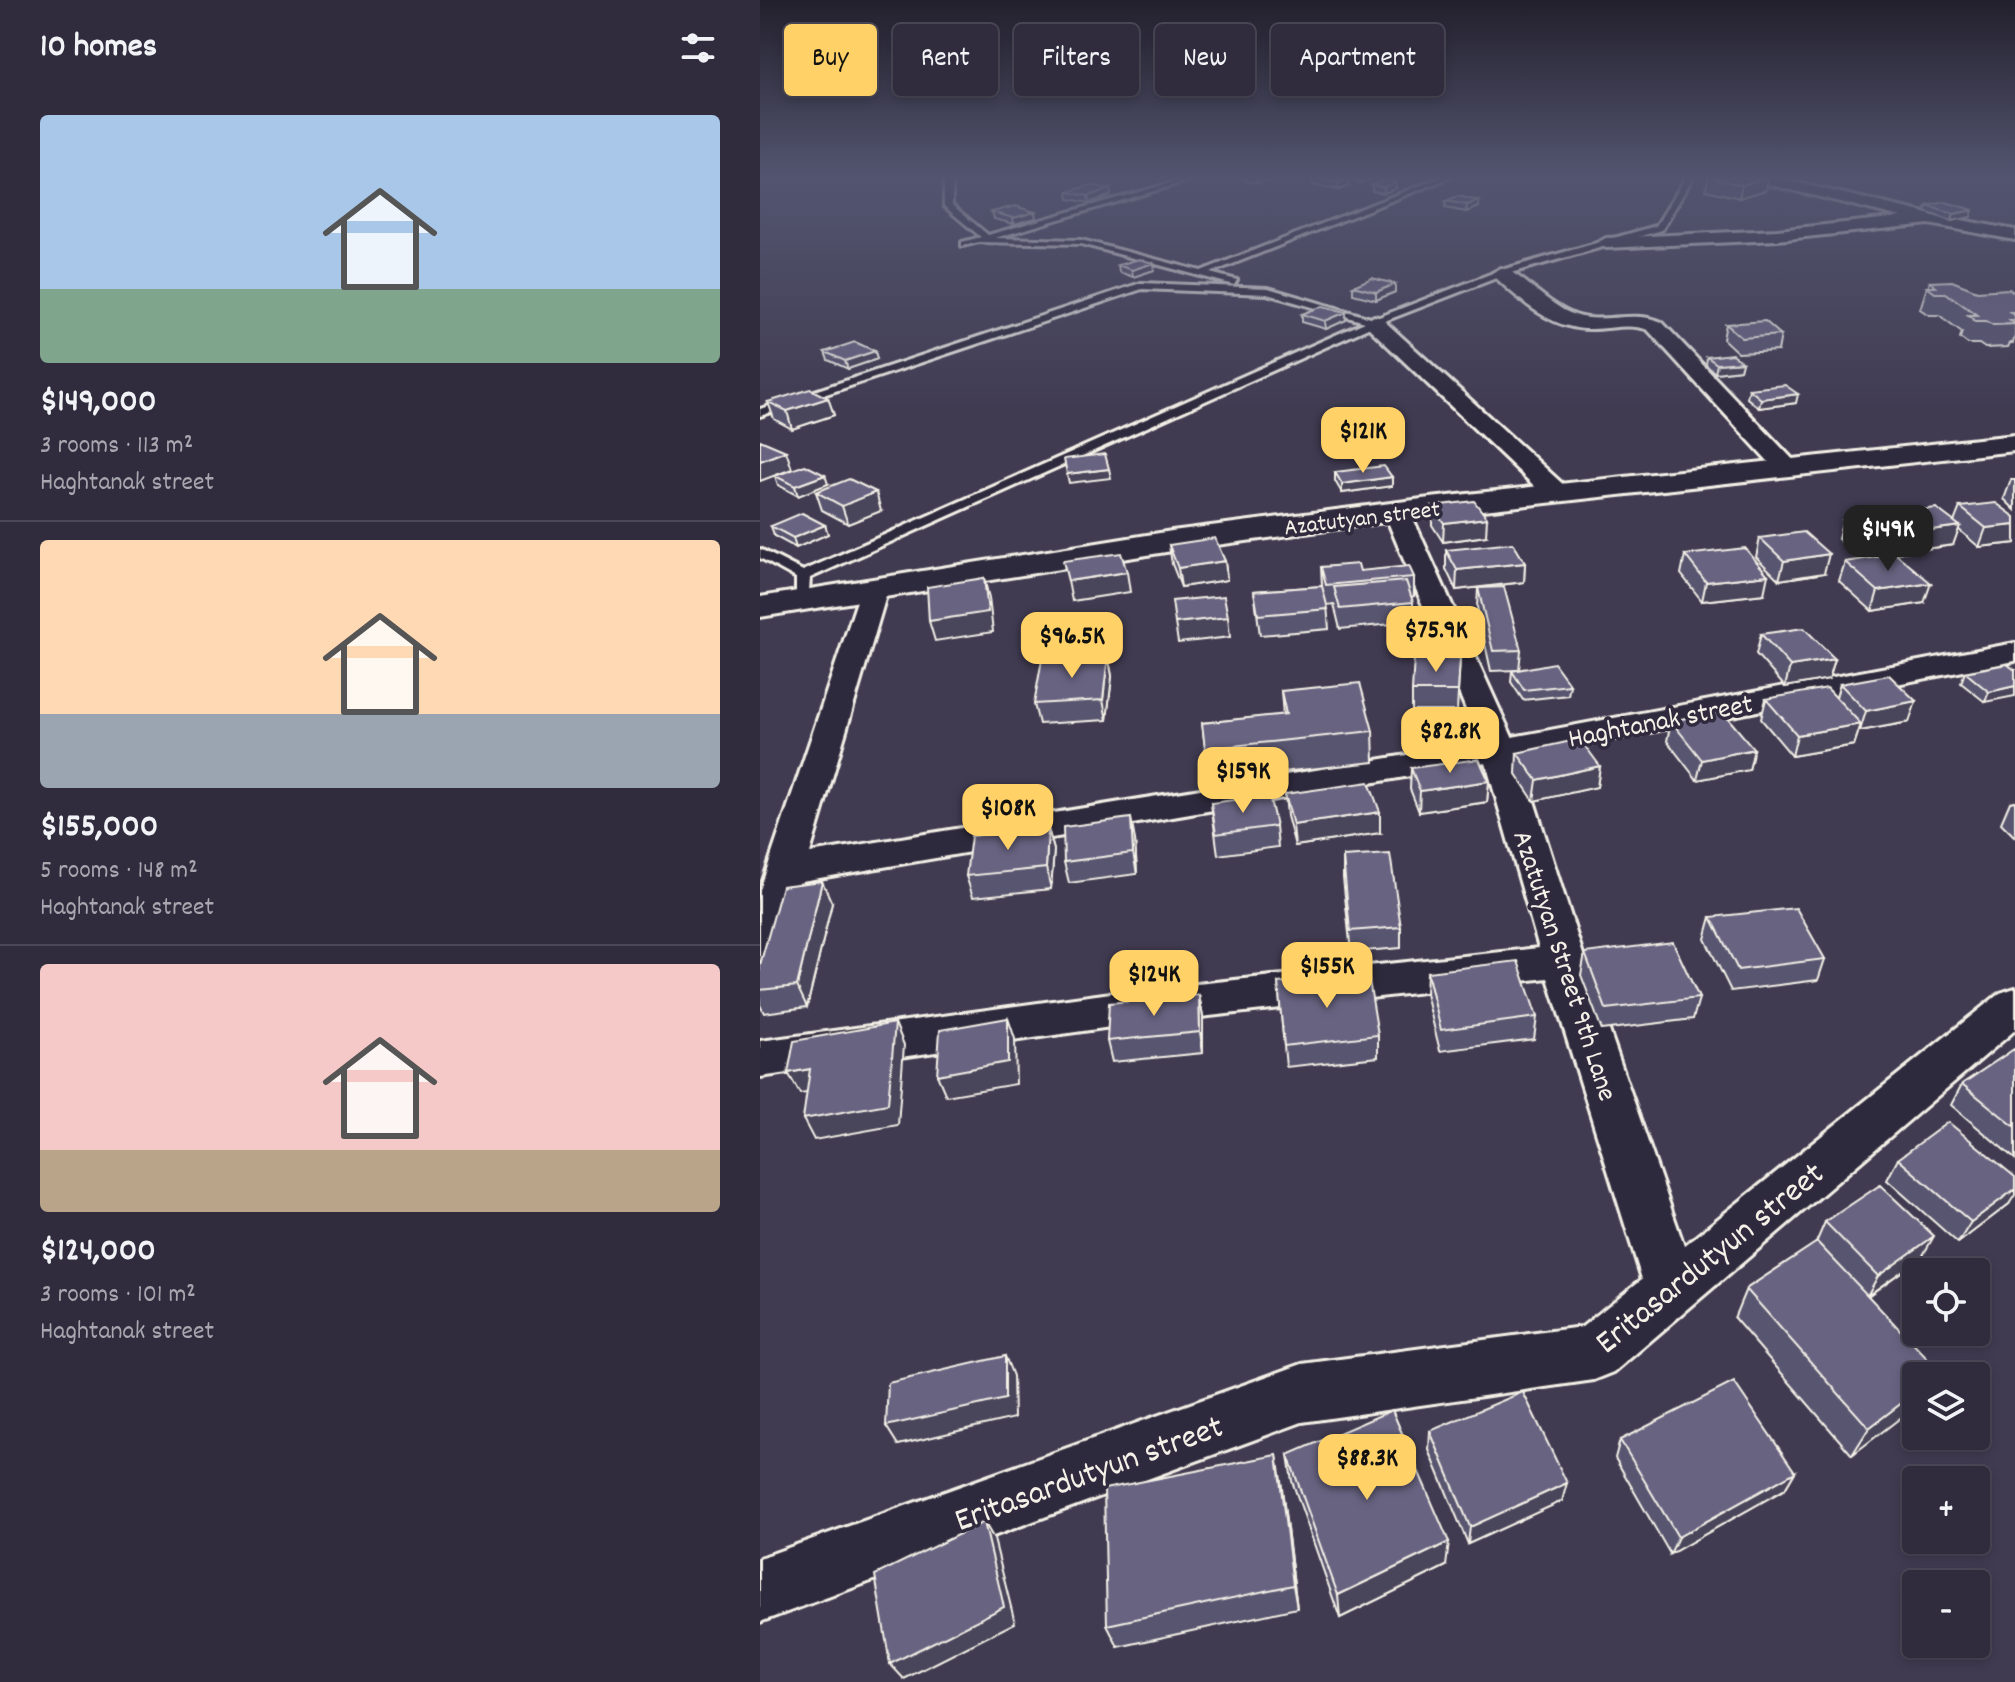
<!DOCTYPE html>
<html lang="en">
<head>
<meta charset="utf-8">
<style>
  :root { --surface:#302c3d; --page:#383444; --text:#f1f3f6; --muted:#a8a7b0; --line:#4b4857; --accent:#ffd166 }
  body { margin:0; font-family:Dekko,sans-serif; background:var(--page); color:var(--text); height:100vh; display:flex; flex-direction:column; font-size:30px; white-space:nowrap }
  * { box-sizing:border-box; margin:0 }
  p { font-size:26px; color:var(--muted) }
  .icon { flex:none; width:44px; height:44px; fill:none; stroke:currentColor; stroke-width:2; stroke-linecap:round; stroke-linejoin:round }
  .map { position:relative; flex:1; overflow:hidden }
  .details { display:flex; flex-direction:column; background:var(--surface); width:760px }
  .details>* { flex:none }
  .hud { position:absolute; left:24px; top:24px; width:760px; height:72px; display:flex; gap:16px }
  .fabs { position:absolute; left:1142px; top:1258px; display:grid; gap:16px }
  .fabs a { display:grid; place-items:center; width:88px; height:88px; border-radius:8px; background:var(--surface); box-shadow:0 4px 12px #0003,0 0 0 2px var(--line); font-size:40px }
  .price { position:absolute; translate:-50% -68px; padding:0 18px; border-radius:16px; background:var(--accent); color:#111; font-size:26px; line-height:52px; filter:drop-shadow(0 2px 4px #0008) }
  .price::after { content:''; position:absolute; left:50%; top:48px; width:24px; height:18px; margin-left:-12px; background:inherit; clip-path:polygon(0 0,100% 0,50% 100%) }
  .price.selected { background:#222; color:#fff }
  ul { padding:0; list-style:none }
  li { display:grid; align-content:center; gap:16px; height:424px; padding:0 40px }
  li+li { border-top:2px solid var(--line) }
  li span { display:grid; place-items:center; height:248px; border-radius:8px; color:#555 }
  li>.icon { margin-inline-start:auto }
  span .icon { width:144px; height:144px; fill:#fffc; stroke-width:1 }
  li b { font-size:34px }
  h2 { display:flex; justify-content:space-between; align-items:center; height:96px; padding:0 40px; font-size:34px }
  .tag { padding:0 28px; border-radius:8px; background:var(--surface); box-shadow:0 4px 12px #0003,0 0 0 2px var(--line); font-size:28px; line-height:72px }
  .tag.selected { background:var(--accent); color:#111 }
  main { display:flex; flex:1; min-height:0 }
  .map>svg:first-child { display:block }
</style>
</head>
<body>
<main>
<section class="details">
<h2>10 homes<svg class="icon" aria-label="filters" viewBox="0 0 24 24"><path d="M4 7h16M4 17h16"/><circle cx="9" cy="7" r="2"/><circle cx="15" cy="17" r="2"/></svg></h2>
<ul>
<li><span style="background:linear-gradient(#a9c7e8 70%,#7fa58c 0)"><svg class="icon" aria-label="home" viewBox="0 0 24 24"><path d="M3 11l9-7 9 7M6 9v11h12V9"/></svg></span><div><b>$149,000</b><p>3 rooms · 113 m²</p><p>Haghtanak street</p></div></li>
<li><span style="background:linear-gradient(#ffd9b3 70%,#9aa5b1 0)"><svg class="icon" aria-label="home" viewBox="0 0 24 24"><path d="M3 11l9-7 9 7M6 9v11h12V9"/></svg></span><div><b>$155,000</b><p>5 rooms · 148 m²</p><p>Haghtanak street</p></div></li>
<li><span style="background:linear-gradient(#f6c9c9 75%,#b9a48a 0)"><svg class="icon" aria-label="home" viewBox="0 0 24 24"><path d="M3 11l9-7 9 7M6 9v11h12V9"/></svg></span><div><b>$124,000</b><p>3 rooms · 101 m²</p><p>Haghtanak street</p></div></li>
</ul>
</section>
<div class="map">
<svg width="1255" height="1682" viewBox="0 0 1255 1682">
  <rect width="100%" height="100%" fill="#403b51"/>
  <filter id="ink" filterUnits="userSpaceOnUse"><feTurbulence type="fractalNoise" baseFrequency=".0125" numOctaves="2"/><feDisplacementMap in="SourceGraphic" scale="16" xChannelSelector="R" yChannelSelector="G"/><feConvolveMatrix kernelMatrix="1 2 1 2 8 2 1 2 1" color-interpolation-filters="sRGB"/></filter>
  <g filter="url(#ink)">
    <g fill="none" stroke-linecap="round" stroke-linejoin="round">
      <defs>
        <path id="service" d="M 184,177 L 192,177 L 192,205 L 228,235 L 432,177 L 441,177 L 235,238 L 321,240 L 441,271 L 682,177 L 691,177 L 450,273 L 477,280 L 474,285 L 321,244 L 219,242 L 202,246 L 202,242 L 221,237 L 184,206 Z
          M 926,177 L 933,177 L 902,230 L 744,275 L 617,324 L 50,578 L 48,603 L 43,604 L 36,600 L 36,578 L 0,558 L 0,549 L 43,571 L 605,322 L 507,294 L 382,289 L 0,416 L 0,409 L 381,283 L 508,288 L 614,319 L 738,271 L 896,226 Z"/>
        <path id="minor" d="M 989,177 L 1013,177 L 1174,215 L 1255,230 L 1255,240 L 1169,224 L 1017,240 L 846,248 L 837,243 L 846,238 L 1017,230 L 1141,217 L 991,180 Z
          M 741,268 C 762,273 788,306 815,315 C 843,325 871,309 902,322 L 1041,468 L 1028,476 L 1019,473 L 888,330 C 869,323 851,329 832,329 C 793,330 762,302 735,277 L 732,273 Z
          M 614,316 L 621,318 L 807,488 L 811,494 L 807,500 L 789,500 L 607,326 L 604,322 Z
          M 637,504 L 646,506 L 650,512 L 752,737 L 1255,643 L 1255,661 L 760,757 L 825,961 L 924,1246 L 1240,993 L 1255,988 L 1255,1030 L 854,1372 L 834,1380 L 542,1422 L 0,1622 L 0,1558 L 542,1364 L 822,1327 L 882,1279 L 788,978 L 351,1027 L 0,1077 L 0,1041 L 351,993 L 779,948 L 726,763 L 42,881 L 21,954 L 15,965 L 0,969 L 0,890 L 103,583 L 123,583 L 128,589 L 50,853 L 720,743 L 624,512 L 628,506 Z"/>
        <path id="tertiary" d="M 1255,435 L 1255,451 L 670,516 L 412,551 L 0,617 L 0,597 L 412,531 L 670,498 Z"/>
      </defs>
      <use href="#service" stroke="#f4f1e8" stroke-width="6"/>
      <use href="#minor" stroke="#f4f1e8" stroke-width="6"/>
      <use href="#tertiary" stroke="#f4f1e8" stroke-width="6"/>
      <use href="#service" fill="#2f2a3d" fill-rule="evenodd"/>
      <use href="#minor" fill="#2f2a3d" fill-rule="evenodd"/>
      <use href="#tertiary" fill="#2f2a3d" fill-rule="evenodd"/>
    </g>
    <path fill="#59556f" stroke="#f4f1e8" stroke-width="2" d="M 483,177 L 508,177 L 509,180 L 497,183 L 483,180 Z
      M 559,177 L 611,177 L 611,179 L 600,183 L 589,181 L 589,186 L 578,190 L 553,185 L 553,179 Z
      M 948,177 L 1008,177 L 1006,190 L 979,198 L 946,190 Z
      M 612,185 L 636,188 L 624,193 L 612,191 Z
      M 308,192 L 351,195 L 329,203 L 309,199 Z
      M 686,201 L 719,201 L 719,207 L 706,212 L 685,208 Z
      M 1167,206 L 1211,217 L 1192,221 L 1165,212 Z
      M 232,212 L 276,218 L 254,224 L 234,219 Z
      M 358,265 L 394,270 L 373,277 L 359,272 Z
      M 1170,282 L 1217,291 L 1255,293 L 1255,336 L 1253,343 L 1250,343 L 1248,347 L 1225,348 L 1219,344 L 1208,344 L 1200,338 L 1202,332 L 1179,315 L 1169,315 L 1160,309 L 1167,287 L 1168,287 Z
      M 635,284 L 635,292 L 616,300 L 593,294 L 593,286 Z
      M 542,314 L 586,320 L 566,329 L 542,322 Z
      M 966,324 L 1021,335 L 1018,351 L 978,353 L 963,339 Z
      M 115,351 L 117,359 L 88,369 L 68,360 L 65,352 Z
      M 947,357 L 982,362 L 980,370 L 955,373 L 946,365 Z
      M 989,389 L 1036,403 L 999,408 L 987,398 Z
      M 68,398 L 74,415 L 32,429 L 14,419 L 8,402 Z
      M 575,472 L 632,477 L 632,486 L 582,493 L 575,481 Z
      M 15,476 L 68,484 L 38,496 L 18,485 Z
      M 1251,480 L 1255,480 L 1255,510 L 1244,499 Z
      M 56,492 L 121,511 L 88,524 L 62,510 Z
      M 672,506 L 726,536 L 683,542 L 672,525 Z
      M 1200,507 L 1255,517 L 1255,543 L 1219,547 L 1198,529 L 1193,545 L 1100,558 L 1078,539 L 1083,520 L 1194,522 Z
      M 65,525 L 68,534 L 36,548 L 14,536 L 11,526 Z
      M 1000,538 L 1064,573 L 1019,580 L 996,557 Z
      M 409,545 L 465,561 L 467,580 L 421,587 L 412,564 Z
      M 686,550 L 765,563 L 764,582 L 696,590 L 686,569 Z
      M 925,555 L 1004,594 L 942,601 L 921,574 Z
      M 1085,562 L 1164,603 L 1112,611 L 1079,581 Z
      M 561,567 L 654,577 L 654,596 L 651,597 L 653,602 L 653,622 L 580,629 L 574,604 L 567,605 L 569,629 L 500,635 L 494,591 L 562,586 Z
      M 718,588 L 761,650 L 759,670 L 810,685 L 808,695 L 763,700 L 751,682 L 752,671 L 757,670 L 731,671 L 717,607 Z
      M 1001,634 L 1075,659 L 1069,679 L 1025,687 L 996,654 Z
      M 348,655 L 352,676 L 347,720 L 279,724 L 274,704 Z
      M 700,658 L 697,711 L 652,711 L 652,691 Z
      M 1255,670 L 1225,702 L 1201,683 L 1205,672 Z
      M 1080,684 L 1156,701 L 1149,722 L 1100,731 L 1099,730 L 1094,745 L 1032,756 L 1001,719 L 1006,699 L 1076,697 Z
      M 521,691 L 613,731 L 614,762 L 449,780 L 442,723 L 523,715 Z
      M 911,721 L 994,749 L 989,770 L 937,780 L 907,741 Z
      M 757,753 L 840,766 L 837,787 L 774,801 L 756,774 Z
      M 651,768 L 729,781 L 727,802 L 659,812 L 650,789 Z
      M 525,794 L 620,833 L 535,846 L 527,816 Z
      M 1255,801 L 1255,837 L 1241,823 L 1250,802 Z
      M 451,803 L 516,826 L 518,847 L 458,855 Z
      M 288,829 L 294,850 L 291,889 L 213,897 L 206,876 Z
      M 375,840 L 377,874 L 309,883 L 304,862 Z
      M 583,857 L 641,927 L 641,948 L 591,952 L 583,878 Z
      M 72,903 L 47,1007 L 4,1013 L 0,1005 L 0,965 Z
      M 951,917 L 1065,959 L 1058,980 L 971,991 L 945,939 Z
      M 825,953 L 939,998 L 933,1019 L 842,1030 L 821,975 Z
      M 667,972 L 777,1017 L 774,1039 L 680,1051 L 666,994 Z
      M 518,983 L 618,1035 L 618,1057 L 526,1067 Z
      M 439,995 L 443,1017 L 443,1053 L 352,1062 L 347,1041 Z
      M 1255,1049 L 1255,1159 L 1191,1105 L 1202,1084 Z
      M 1138,1159 L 1249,1204 L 1198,1243 L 1127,1180 Z
      M 1065,1222 L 1162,1257 L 1108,1296 L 1179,1376 L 1092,1455 L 974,1318 L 986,1289 L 1056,1243 Z
      M 670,1431 L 802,1501 L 708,1544 L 669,1450 Z
      M 860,1440 L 1035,1472 L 1025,1489 L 910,1554 L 855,1458 Z
      M 528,1455 L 686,1566 L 580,1618 L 532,1481 Z
      M 521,1481 L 537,1608 L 358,1647 L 347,1625 Z"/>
    <path fill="#49455a" stroke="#f4f1e8" stroke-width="2" d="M 497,177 L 508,177 L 509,180 L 497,183 Z
      M 600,177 L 611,177 L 611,179 L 600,183 Z
      M 1008,177 L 1006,190 L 979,198 L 982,185 Z
      M 589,179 L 589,186 L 578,190 L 578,183 Z
      M 636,182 L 636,188 L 624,193 L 624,187 Z
      M 350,189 L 351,195 L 329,203 L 328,196 Z
      M 719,201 L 719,207 L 706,212 L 707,205 Z
      M 1213,210 L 1211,217 L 1192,221 L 1194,214 Z
      M 275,212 L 276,218 L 254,224 L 253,218 Z
      M 393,263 L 394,270 L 373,277 L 372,270 Z
      M 635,284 L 635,292 L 616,300 L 616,292 Z
      M 586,312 L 586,320 L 566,329 L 565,321 Z
      M 115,351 L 117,359 L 88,369 L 85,361 Z
      M 982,362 L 980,370 L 955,373 L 957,364 Z
      M 1038,394 L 1036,403 L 999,408 L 1001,399 Z
      M 68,398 L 74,415 L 32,429 L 27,411 Z
      M 26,451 L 32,469 L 0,481 L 0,461 Z
      M 349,469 L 351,478 L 309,483 L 307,474 Z
      M 65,475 L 68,484 L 38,496 L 35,486 Z
      M 632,477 L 632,486 L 582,493 L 582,484 Z
      M 116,492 L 121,511 L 88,524 L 82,506 Z
      M 727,518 L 726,536 L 683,542 L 684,523 Z
      M 65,525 L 68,534 L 36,548 L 33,538 Z
      M 1255,525 L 1255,543 L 1219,547 L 1226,528 Z
      M 1200,526 L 1193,545 L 1100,558 L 1105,539 Z
      M 1069,554 L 1064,573 L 1019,580 L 1024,561 Z
      M 465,561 L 467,580 L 421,587 L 418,568 Z
      M 765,563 L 764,582 L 696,590 L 697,570 Z
      M 367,572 L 370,592 L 312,601 L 308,581 Z
      M 1008,575 L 1004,594 L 942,601 L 946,582 Z
      M 224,578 L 229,598 L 233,632 L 175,641 L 169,621 Z
      M 1171,583 L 1164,603 L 1112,611 L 1118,591 Z
      M 468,617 L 470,637 L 418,643 L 415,623 Z
      M 348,655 L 352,676 L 347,720 L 343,700 Z
      M 1075,659 L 1069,679 L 1025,687 L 1030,666 Z
      M 1255,686 L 1255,696 L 1225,702 L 1229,692 Z
      M 1156,701 L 1149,722 L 1100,731 L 1106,711 Z
      M 1101,724 L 1094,745 L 1032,756 L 1037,735 Z
      M 994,749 L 989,770 L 937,780 L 942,760 Z
      M 840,766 L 837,787 L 774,801 L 777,780 Z
      M 729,781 L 727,802 L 659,812 L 660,791 Z
      M 620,812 L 620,833 L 535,846 L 533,825 Z
      M 371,818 L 375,840 L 377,874 L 373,853 Z
      M 288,829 L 294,850 L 291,889 L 286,868 Z
      M 62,881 L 72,903 L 47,1007 L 37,986 Z
      M 439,995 L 443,1017 L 443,1053 L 440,1032 Z
      M 248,1018 L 255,1039 L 256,1084 L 186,1096 L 177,1075 Z
      M 135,1023 L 144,1045 L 138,1125 L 54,1140 L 43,1119 Z
      M 50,1069 L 61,1091 L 40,1094 L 28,1073 Z
      M 1255,1189 L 1255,1195 L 1249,1204 L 1198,1243 L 1211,1222 Z
      M 1174,1236 L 1162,1257 L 1107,1296 L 1118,1276 Z
      M 245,1356 L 253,1376 L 254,1418 L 138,1445 L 126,1426 Z
      M 1156,1392 L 1156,1406 L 1092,1455 L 1109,1428 Z
      M 517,1455 L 521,1481 L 537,1608 L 533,1585 Z
      M 1035,1472 L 1025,1489 L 910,1554 L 918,1537 Z
      M 807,1483 L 802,1501 L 708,1544 L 710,1527 Z
      M 224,1522 L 234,1539 L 255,1623 L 144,1679 L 130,1664 Z
      M 689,1542 L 686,1566 L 580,1618 L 578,1595 Z"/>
    <path fill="#686381" stroke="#f4f1e8" stroke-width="2" d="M 559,177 L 575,177 L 589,179 L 578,183 L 553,179 Z
      M 948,177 L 1008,177 L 982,185 Z
      M 623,180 L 636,182 L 624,187 L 612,185 Z
      M 331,185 L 350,189 L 328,196 L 308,192 Z
      M 698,196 L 719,201 L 707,205 L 686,201 Z
      M 1186,202 L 1213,210 L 1194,214 L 1167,206 Z
      M 255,206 L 275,212 L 253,218 L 232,212 Z
      M 379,259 L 393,263 L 372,270 L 358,265 Z
      M 612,278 L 635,284 L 616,292 L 593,286 Z
      M 1192,281 L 1217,291 L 1249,289 L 1255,293 L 1255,312 L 1250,312 L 1255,316 L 1255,320 L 1250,320 L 1255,324 L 1233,325 L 1226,321 L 1215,321 L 1208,315 L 1217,315 L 1186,293 L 1175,293 L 1167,287 L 1176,287 L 1170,282 Z
      M 563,306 L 586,312 L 565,321 L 542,314 Z
      M 1005,321 L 1021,335 L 982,338 L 966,324 Z
      M 95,342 L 115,351 L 85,361 L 65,352 Z
      M 972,354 L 982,362 L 957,364 L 947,357 Z
      M 1025,385 L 1038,394 L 1001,399 L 989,389 Z
      M 50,389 L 68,398 L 27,411 L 8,402 Z
      M 0,440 L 26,451 L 0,461 Z
      M 345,454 L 349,469 L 307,474 L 304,459 Z
      M 45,465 L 65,475 L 35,486 L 15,476 Z
      M 624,466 L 632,477 L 582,484 L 575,472 Z
      M 89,479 L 116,492 L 82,506 L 56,492 Z
      M 714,501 L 727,518 L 684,523 L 672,506 Z
      M 1236,503 L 1255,517 L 1255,525 L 1226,528 L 1200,507 Z
      M 1176,508 L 1200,526 L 1105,539 L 1083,520 Z
      M 42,513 L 65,525 L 33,538 L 11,526 Z
      M 1044,532 L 1069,554 L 1024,561 L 1000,538 Z
      M 455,538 L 465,561 L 418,568 L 409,545 Z
      M 753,543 L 765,563 L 697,570 L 686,550 Z
      M 985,548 L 1008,575 L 946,582 L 925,555 Z
      M 361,553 L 367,572 L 308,581 L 303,561 Z
      M 1136,554 L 1171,583 L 1118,591 L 1085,562 Z
      M 598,564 L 600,571 L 649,566 L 654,577 L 566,585 L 561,567 Z
      M 224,578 L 228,612 L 169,621 L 167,587 Z
      M 646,581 L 653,602 L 580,609 L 574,587 Z
      M 562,586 L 568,609 L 498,615 L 494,591 Z
      M 744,587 L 761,650 L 733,651 L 718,588 Z
      M 464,596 L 468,617 L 415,623 L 412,601 Z
      M 1044,628 L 1075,659 L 1030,666 L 1001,634 Z
      M 348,655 L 343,700 L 274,704 L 282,659 Z
      M 654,657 L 700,658 L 698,691 L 652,691 Z
      M 794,663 L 810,685 L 764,690 L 752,671 Z
      M 1247,664 L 1255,670 L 1255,686 L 1229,692 L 1205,672 Z
      M 1129,675 L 1156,701 L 1106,711 L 1080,684 Z
      M 600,683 L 613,731 L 445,749 L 442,723 L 526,714 L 521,691 Z
      M 1067,688 L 1101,724 L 1037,735 L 1006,699 Z
      M 962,711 L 994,749 L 942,760 L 911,721 Z
      M 820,739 L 840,766 L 777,780 L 757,753 Z
      M 719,759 L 729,781 L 660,791 L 651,768 Z
      M 609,782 L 620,812 L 533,825 L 525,794 Z
      M 509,795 L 516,826 L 456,834 L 451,803 Z
      M 371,818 L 373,853 L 304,862 L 303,827 Z
      M 288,829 L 286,868 L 206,876 L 211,836 Z
      M 630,854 L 641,927 L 590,931 L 583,857 Z
      M 62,881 L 37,986 L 0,990 L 0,965 L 22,886 Z
      M 1036,908 L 1065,959 L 978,970 L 951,917 Z
      M 913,942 L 939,998 L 846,1009 L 825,953 Z
      M 758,961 L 777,1017 L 681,1030 L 667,972 Z
      M 608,974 L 618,1035 L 524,1046 L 518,983 Z
      M 439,995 L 440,1032 L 347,1041 L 349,1003 Z
      M 248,1018 L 248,1062 L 177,1075 L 180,1030 Z
      M 135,1023 L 128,1104 L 43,1119 L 50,1069 L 28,1073 L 34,1041 Z
      M 1254,1049 L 1255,1049 L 1255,1127 L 1202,1084 Z
      M 1188,1122 L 1255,1177 L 1255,1189 L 1211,1222 L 1138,1159 Z
      M 1120,1185 L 1174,1236 L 1118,1276 L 1065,1222 Z
      M 1057,1242 L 1181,1373 L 1177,1376 L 1156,1376 L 1156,1392 L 1109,1428 L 986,1289 Z
      M 245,1356 L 245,1399 L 126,1426 L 128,1383 Z
      M 974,1382 L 1035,1472 L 918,1537 L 860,1440 Z
      M 763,1392 L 807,1483 L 710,1527 L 670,1431 Z
      M 632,1410 L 689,1542 L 578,1595 L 528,1455 Z
      M 517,1455 L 533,1585 L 347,1625 L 344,1489 Z
      M 224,1522 L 244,1607 L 130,1664 L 115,1575 Z"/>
  </g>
  <linearGradient id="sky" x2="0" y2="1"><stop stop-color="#23202d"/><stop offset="0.43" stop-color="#535570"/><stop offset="1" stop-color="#535570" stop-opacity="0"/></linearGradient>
  <rect width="1255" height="412" fill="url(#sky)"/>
  <g text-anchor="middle" stroke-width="7" stroke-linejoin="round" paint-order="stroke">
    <g font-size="24" fill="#f4f1e8" stroke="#2f2a3d">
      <text transform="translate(602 517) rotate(-7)" y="8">Azatutyan street</text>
    </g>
    <g font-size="28" fill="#f4f1e8" stroke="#2f2a3d">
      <text transform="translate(900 719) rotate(-11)" y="10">Haghtanak street</text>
      <text transform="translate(807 965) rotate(72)" y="10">Azatutyan Street 9th Lane</text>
    </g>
    <g font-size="34" fill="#f4f1e8" stroke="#2f2a3d">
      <text transform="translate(948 1256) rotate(-39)" y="12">Eritasardutyun street</text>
      <text transform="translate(328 1471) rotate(-20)" y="12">Eritasardutyun street</text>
    </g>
  </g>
</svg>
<div class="fabs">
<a><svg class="icon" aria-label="locate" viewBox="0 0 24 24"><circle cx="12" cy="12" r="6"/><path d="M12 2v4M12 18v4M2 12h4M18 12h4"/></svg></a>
<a><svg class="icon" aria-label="layers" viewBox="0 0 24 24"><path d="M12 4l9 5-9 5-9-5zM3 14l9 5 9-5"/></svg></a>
<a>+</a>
<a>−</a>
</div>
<b class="price" style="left:603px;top:475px">$121K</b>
<b class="price selected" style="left:1128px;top:573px">$149K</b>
<b class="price" style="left:676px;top:674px">$75.9K</b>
<b class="price" style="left:312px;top:680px">$96.5K</b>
<b class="price" style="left:690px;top:775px">$82.8K</b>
<b class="price" style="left:483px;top:815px">$159K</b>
<b class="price" style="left:248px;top:852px">$108K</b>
<b class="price" style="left:567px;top:1010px">$155K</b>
<b class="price" style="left:394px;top:1018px">$124K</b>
<b class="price" style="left:607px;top:1502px">$88.3K</b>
<div class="hud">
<a class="tag selected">Buy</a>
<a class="tag">Rent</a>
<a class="tag">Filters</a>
<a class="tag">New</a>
<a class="tag">Apartment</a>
</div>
</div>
</main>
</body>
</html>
